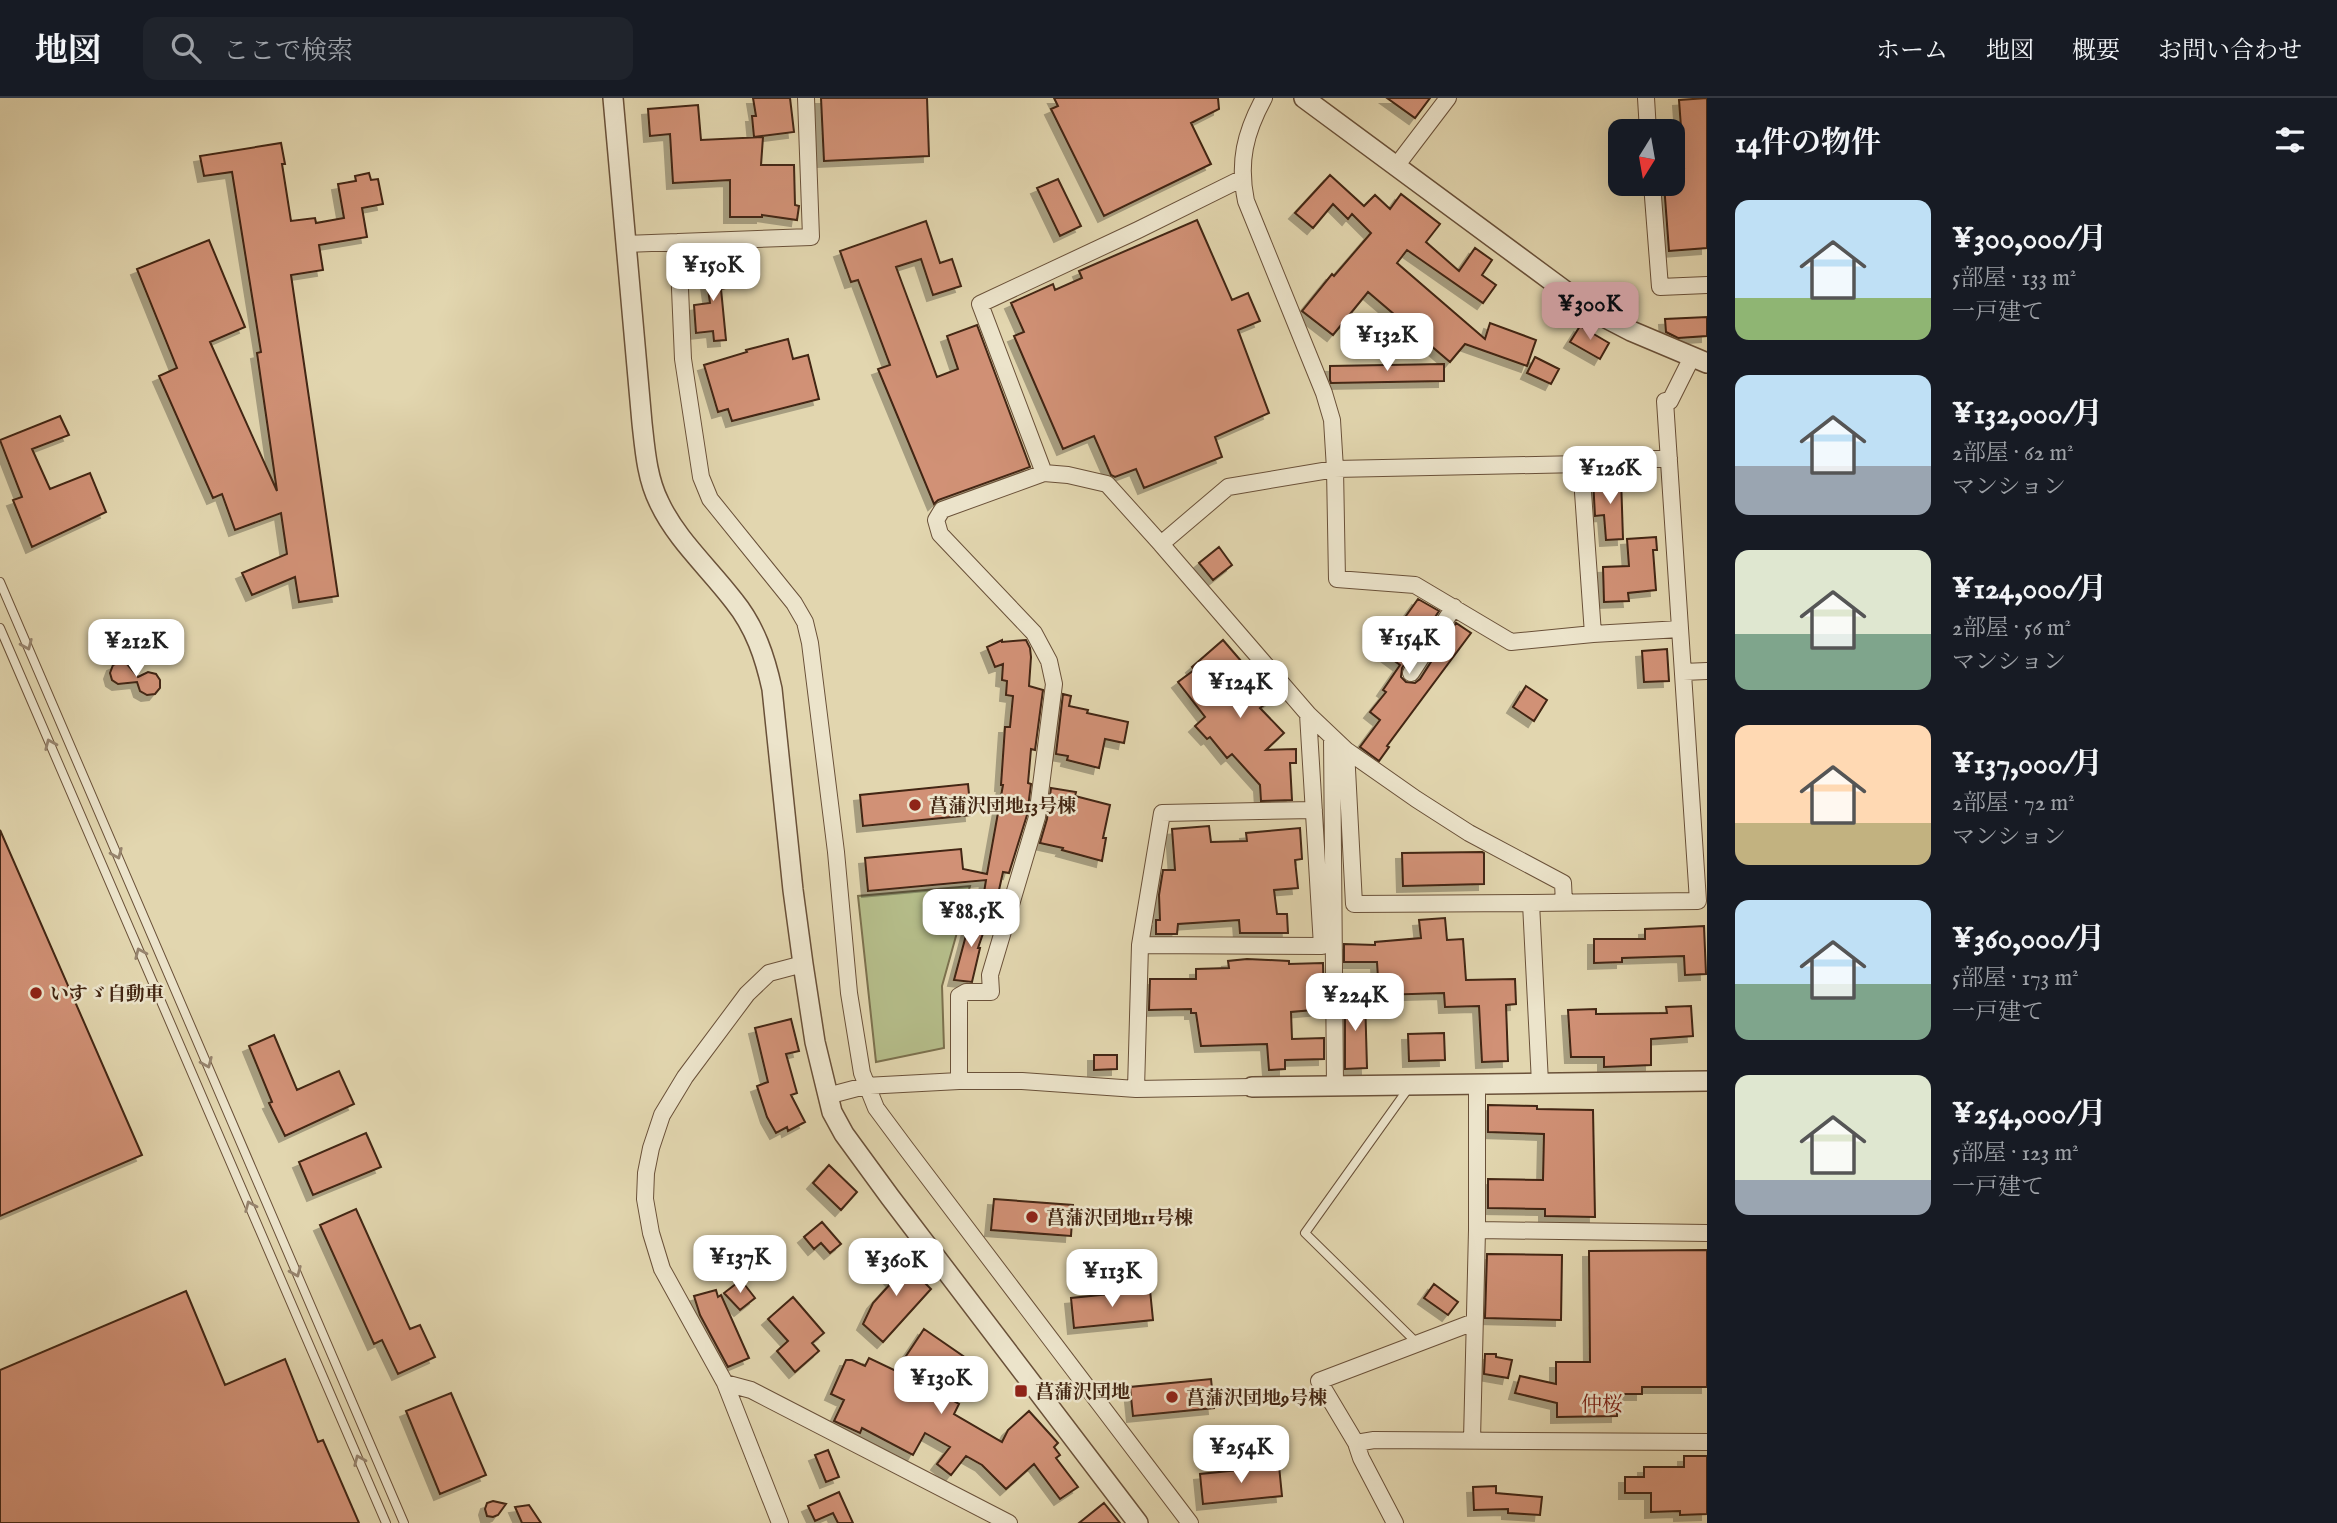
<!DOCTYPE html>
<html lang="ja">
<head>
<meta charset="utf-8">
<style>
  :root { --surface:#171b24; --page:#20242c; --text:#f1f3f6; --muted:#9ea1a6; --line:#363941; --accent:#c59692 }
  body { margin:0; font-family:"IM FELL English","Noto Serif JP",serif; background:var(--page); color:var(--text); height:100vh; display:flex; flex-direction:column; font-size:26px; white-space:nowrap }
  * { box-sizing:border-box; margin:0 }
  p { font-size:23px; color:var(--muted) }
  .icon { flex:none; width:38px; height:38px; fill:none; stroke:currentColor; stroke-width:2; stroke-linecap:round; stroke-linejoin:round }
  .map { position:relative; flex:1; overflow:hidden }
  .panel { display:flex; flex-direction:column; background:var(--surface); width:630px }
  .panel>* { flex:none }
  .needle { width:46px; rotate:191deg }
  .tools { position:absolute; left:1608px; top:21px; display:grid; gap:14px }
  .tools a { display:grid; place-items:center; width:77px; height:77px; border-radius:14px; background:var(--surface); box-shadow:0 7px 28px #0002; font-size:35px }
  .price { position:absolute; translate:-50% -60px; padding:0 16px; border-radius:14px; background:#fff; color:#222; font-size:23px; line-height:46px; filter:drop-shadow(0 2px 4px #0008) }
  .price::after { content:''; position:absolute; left:50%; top:42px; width:21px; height:16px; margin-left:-10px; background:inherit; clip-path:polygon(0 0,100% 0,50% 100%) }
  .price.selected { background:var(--accent); color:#111 }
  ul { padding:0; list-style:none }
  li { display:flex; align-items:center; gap:21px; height:175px; padding:0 28px }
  li span { display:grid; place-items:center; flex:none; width:196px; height:140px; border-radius:14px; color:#555 }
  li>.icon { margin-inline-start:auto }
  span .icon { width:84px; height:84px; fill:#fffc; stroke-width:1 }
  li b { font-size:30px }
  h2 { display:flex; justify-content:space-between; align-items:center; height:84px; padding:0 28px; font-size:30px }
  header { display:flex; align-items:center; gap:42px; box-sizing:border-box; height:98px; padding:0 35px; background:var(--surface); border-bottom:2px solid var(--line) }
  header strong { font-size:33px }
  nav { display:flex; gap:38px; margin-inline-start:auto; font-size:24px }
  .search { width:490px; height:63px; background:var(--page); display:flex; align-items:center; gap:18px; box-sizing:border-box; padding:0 24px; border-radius:14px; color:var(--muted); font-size:26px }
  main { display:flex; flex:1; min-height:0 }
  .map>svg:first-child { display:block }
</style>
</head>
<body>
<header>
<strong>地図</strong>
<div class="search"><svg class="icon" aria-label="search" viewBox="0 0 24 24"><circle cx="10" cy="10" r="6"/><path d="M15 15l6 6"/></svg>ここで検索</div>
<nav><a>ホーム</a><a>地図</a><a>概要</a><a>お問い合わせ</a></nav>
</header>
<main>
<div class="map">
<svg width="1707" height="1425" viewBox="0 0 1707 1425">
  <defs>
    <filter id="shadow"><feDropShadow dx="-6" dy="6" stdDeviation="0" flood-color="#0004"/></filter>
  </defs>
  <rect width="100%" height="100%" fill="#e2d6af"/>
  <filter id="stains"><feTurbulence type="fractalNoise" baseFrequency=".00286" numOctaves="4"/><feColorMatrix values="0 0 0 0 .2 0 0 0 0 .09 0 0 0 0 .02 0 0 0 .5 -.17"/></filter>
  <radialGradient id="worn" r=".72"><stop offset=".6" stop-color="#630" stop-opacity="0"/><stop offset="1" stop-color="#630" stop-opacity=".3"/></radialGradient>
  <path fill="#b5bd8a" stroke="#7c714e" stroke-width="2" d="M 970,788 L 942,888 L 944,950 L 876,964 L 858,798 Z"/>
  <path fill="#d19176" stroke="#422512" stroke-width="2" filter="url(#shadow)" d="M 753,0 L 790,0 L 794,34 L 754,39 L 752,18 L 756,18 Z
    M 821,0 L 927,0 L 929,58 L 824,63 Z
    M 1054,0 L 1218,0 L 1219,11 L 1191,25 L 1211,66 L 1104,118 L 1051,11 L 1058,8 Z
    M 1387,0 L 1430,0 L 1415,20 Z
    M 1707,0 L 1707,150 L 1669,153 L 1664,86 L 1673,86 L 1673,70 L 1684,70 L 1679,2 Z
    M 698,7 L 701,42 L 763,39 L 761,67 L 794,67 L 795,107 L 799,108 L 797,122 L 762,117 L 762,119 L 730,119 L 730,82 L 673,85 L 670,36 L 650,38 L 648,11 Z
    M 281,45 L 285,66 L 282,66 L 291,123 L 315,120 L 316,125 L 344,120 L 338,86 L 356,83 L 355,78 L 369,75 L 371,82 L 378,81 L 383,106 L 362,110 L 367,139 L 319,147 L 323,172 L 291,177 L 338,498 L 299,504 L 295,479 L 252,497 L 242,475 L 287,456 L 281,415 L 235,432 L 222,396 L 213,400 L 159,278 L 177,270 L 137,171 L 209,142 L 245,229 L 210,244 L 277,393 L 257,255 L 261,254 L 232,74 L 204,78 L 200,58 Z
    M 1330,77 L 1364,108 L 1375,97 L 1390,111 L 1401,96 L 1440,126 L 1426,144 L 1459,173 L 1475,150 L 1492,162 L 1482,177 L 1496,187 L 1483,205 L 1407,152 L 1397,165 L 1485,241 L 1490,225 L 1536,242 L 1527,268 L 1465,246 L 1450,264 L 1368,194 L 1333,237 L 1302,213 L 1332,176 L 1334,178 L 1371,135 L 1352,116 L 1348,121 L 1333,106 L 1313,130 L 1295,115 Z
    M 1058,81 L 1081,128 L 1060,138 L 1037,90 Z
    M 1197,122 L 1232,202 L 1248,195 L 1260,223 L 1238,232 L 1269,315 L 1215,339 L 1222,359 L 1144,390 L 1136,371 L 1115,379 L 1111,377 L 1094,338 L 1063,351 L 1014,238 L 1024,234 L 1011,205 L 1053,186 L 1055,192 L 1082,180 L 1079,173 Z
    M 926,123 L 940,165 L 952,161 L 961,188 L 933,197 L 921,161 L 896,169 L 937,279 L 958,271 L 947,238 L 977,227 L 1030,369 L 938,402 L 934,406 L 878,271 L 890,267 L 858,182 L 851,184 L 840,153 Z
    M 722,161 L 726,190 L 721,191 L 726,242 L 714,243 L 713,233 L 696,235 L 694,207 L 710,205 L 704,163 Z
    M 1707,219 L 1707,238 L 1678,240 L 1666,234 L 1665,221 Z
    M 1580,228 L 1609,245 L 1600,261 L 1570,244 Z
    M 788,241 L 793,261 L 808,257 L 819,301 L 732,323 L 728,311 L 718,314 L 704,267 L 747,254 L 746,252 Z
    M 1535,259 L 1559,271 L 1551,286 L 1527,275 Z
    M 1444,266 L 1444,283 L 1331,285 L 1330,282 L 1330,268 Z
    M 60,318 L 69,337 L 32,351 L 50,391 L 90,375 L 106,414 L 32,449 L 13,402 L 22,399 L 0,342 Z
    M 1621,380 L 1623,441 L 1606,442 L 1604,417 L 1595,418 L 1593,381 Z
    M 1656,439 L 1657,452 L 1653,452 L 1656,492 L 1628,495 L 1629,503 L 1604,504 L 1603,469 L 1629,468 L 1627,441 Z
    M 1219,449 L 1232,467 L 1213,482 L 1199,465 Z
    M 1418,501 L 1439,513 L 1402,570 L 1401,579 L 1406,584 L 1415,585 L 1420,581 L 1456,525 L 1471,535 L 1387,648 L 1389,649 L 1379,663 L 1360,649 L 1380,622 L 1370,614 L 1386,594 L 1383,592 L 1400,567 L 1381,553 Z
    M 1002,542 L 1002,544 L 1026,542 L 1030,550 L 1031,559 L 1029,588 L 1043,592 L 1035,652 L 1031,651 L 1028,685 L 1031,686 L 1027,717 L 1009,775 L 1003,774 L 995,810 L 982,807 L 986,782 L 868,793 L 865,760 L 961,751 L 963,771 L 987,776 L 1003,687 L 1001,687 L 1005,629 L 1010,629 L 1013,598 L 1006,597 L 1007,583 L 1002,582 L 1003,566 L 995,569 L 987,549 Z
    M 1223,542 L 1273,600 L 1260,610 L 1284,635 L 1266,652 L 1296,651 L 1296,665 L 1290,665 L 1292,702 L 1261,703 L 1260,687 L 1232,656 L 1227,660 L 1210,639 L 1207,641 L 1195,628 L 1205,619 L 1178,584 L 1194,572 L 1192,569 Z
    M 1667,551 L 1669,583 L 1644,584 L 1642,553 Z
    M 120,564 L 127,566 L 138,579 L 148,574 L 156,576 L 160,582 L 160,590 L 155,596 L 147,597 L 140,593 L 137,584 L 118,586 L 112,582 L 110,575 L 113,567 Z
    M 1526,588 L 1547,602 L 1534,623 L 1513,609 Z
    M 1063,596 L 1071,598 L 1069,608 L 1088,612 L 1087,615 L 1128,624 L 1124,645 L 1105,641 L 1099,670 L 1067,662 L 1068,658 L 1056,656 Z
    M 968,686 L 971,717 L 863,728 L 860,697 Z
    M 1051,690 L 1076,694 L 1075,698 L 1110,707 L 1103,740 L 1106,740 L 1102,763 L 1062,752 L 1063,750 L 1040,745 L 1047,721 Z
    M 1209,728 L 1211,744 L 1247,743 L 1246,735 L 1300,730 L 1302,761 L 1295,762 L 1298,790 L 1274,792 L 1277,816 L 1287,816 L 1288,835 L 1240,835 L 1239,822 L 1178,826 L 1177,836 L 1156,836 L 1156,822 L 1160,822 L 1159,797 L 1163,772 L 1175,772 L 1172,731 Z
    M 0,732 L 142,1057 L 0,1118 Z
    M 1482,754 L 1484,755 L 1484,786 L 1403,788 L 1402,755 Z
    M 972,815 L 988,821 L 978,850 L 980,850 L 972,884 L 954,882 Z
    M 1445,820 L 1447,842 L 1463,841 L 1466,882 L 1515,881 L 1516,906 L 1506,907 L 1508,963 L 1482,964 L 1479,908 L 1445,909 L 1444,895 L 1379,897 L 1377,864 L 1344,864 L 1344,846 L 1375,847 L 1375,844 L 1421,840 L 1419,822 Z
    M 1704,828 L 1706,876 L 1685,877 L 1684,858 L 1622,860 L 1622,864 L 1594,865 L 1594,841 L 1645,841 L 1645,831 Z
    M 1247,861 L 1289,863 L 1289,866 L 1323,865 L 1324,911 L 1291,914 L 1292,941 L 1324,940 L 1324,961 L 1285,962 L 1285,971 L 1269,972 L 1267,946 L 1201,948 L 1196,915 L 1191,915 L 1191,911 L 1149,912 L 1150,881 L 1196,881 L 1196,871 L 1229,870 L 1228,863 Z
    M 1345,899 L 1365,899 L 1367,970 L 1345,971 Z
    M 1691,908 L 1693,938 L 1651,941 L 1651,967 L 1604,969 L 1604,959 L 1571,959 L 1568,912 L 1596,911 L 1596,916 L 1667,915 L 1666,909 Z
    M 791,921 L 799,953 L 786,956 L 797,995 L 791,997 L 805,1024 L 788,1033 L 787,1029 L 776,1035 L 767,1019 L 757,988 L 768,984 L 755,930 Z
    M 1444,935 L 1445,962 L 1409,963 L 1408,936 Z
    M 274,937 L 297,992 L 339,973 L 354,1006 L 285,1038 L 269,1005 L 272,1004 L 249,948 Z
    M 1094,957 L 1117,957 L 1117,971 L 1094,972 Z
    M 1488,1007 L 1537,1008 L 1537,1011 L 1593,1012 L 1595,1119 L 1545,1118 L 1545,1111 L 1488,1110 L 1488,1081 L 1543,1082 L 1544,1036 L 1488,1034 Z
    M 366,1035 L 381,1069 L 313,1097 L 299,1064 Z
    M 829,1067 L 857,1094 L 841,1112 L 813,1085 Z
    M 994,1101 L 1073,1107 L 1071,1138 L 991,1132 Z
    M 356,1111 L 410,1231 L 420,1227 L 435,1259 L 398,1276 L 382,1242 L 374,1246 L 320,1127 Z
    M 822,1124 L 841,1146 L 830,1155 L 821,1145 L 814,1151 L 804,1139 Z
    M 899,1152 L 909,1166 L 907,1167 L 931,1191 L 883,1244 L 863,1226 L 873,1205 L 893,1183 L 881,1170 Z
    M 1707,1152 L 1707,1289 L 1642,1289 L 1642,1296 L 1617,1296 L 1617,1318 L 1557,1319 L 1557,1305 L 1515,1295 L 1520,1278 L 1556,1286 L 1556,1264 L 1590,1264 L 1589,1153 Z
    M 1487,1156 L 1562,1157 L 1561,1222 L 1485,1220 Z
    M 741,1182 L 755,1200 L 740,1212 L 724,1195 Z
    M 1434,1186 L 1458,1204 L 1448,1217 L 1424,1200 Z
    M 716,1192 L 718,1199 L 721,1197 L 749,1260 L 728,1269 L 700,1217 L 694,1198 Z
    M 1150,1192 L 1153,1222 L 1074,1230 L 1071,1200 Z
    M 186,1193 L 225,1287 L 285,1261 L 318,1344 L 323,1342 L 359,1425 L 0,1425 L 0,1272 Z
    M 793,1199 L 824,1235 L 812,1245 L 819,1253 L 795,1274 L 777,1253 L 788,1243 L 768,1221 Z
    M 924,1231 L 966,1260 L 941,1296 L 959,1306 L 954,1316 L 1002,1344 L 1008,1332 L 1029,1313 L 1058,1345 L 1054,1349 L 1060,1357 L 1056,1360 L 1078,1389 L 1060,1401 L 1034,1366 L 1006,1391 L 982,1367 L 966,1358 L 951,1377 L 937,1366 L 950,1349 L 925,1335 L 913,1357 L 862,1330 L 860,1335 L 834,1323 L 844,1302 L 831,1296 L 846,1262 L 852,1262 L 865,1268 L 869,1260 L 896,1273 Z
    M 1485,1256 L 1496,1256 L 1496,1259 L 1512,1262 L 1508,1280 L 1484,1276 Z
    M 1211,1281 L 1214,1310 L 1133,1318 L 1130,1289 Z
    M 451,1295 L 486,1377 L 440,1396 L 406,1313 Z
    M 828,1352 L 839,1379 L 826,1384 L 815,1357 Z
    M 1684,1358 L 1707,1358 L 1707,1416 L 1680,1417 L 1680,1413 L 1651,1414 L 1651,1395 L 1625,1395 L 1625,1379 L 1644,1379 L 1644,1369 L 1684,1369 Z
    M 1279,1368 L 1282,1398 L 1203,1406 L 1200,1376 Z
    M 1496,1388 L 1496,1395 L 1542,1399 L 1540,1417 L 1508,1415 L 1508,1411 L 1474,1412 L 1473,1389 Z
    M 839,1394 L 853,1425 L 838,1425 L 833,1415 L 815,1423 L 808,1408 Z
    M 493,1403 L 506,1406 L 498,1417 L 493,1419 L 487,1418 L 485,1411 L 487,1405 Z
    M 1104,1405 L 1120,1425 L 1079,1425 Z
    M 529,1407 L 541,1425 L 522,1425 L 515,1409 Z"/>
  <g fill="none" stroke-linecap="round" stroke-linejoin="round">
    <defs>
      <path id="service" d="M 0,484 L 404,1425
        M 0,530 L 386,1425
        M 1410,988 L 1305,1135 L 1417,1245"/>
      <path id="minor" d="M 1264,0 C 1245,35 1238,64 1246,103 L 1324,295 L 1332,322 L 1335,371 L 1228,389 L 1161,446 L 1308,616 L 1346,652 L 1354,806 L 1531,805 L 1540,985
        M 1646,0 L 1648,33
        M 1397,67 L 1448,0
        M 1652,86 L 1660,189 L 1707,187
        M 678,144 L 683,261 L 701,379 L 710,401 L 794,505 L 805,524 L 810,545 L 836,754 L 849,895 L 862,975 L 876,1010 L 905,1049 L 1190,1425
        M 625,146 L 811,139 L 806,0
        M 1669,360 L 1581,366 L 1593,536 L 1680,531
        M 1581,366 L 1335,371 L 1337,481 L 1415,487 L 1511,544 L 1593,536
        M 1044,375 L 1068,377 L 1107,386 L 1161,446
        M 1683,574 L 1707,573
        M 1411,575 L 1454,509
        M 1332,640 L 1335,988
        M 1346,652 L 1416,701 L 1469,735 L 1563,785 L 1564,805
        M 1531,805 L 1698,803 L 1665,303 L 1670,303 L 1692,259
        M 1140,847 L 1322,848 L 1308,616
        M 959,983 L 959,898 L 966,894 L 991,894 L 990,877 L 1037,719 L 1054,586 L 1049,563 L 1034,535 L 940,436 L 936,422 L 942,412 L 1044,375 L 980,206 L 1138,132 L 1241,81
        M 1136,991 L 1140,847 L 1162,715 L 1314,712
        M 827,998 L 865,988 L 959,983 L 1022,983 L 1136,991 L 1252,989
        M 1477,1132 L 1707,1135
        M 725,1285 L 751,1292 L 1009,1425
        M 1472,1342 L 1477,1132 L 1477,986
        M 1356,1345 L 1319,1283 L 1474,1224
        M 780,1425 L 725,1285 L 662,1171 L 651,1135 L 645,1101 L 646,1075 L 651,1050 L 662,1017 L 685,979 L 747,896 L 769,875 L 803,866
        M 1395,1425 L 1361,1360 L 1356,1345 L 1374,1342 L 1707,1344"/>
      <path id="tertiary" d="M 613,0 L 642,325 C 645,352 647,380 659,404 C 676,441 709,470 734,503 C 755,529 765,559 772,591 L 793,792 L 803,866 L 815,944 L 832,1014 L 844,1036 L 890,1099 L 1138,1425
        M 1304,0 L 1572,198 L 1604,219 L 1631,233 L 1707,265
        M 1252,989 L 1707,983"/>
    </defs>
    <use href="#service" stroke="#6a5139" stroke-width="10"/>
    <use href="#minor" stroke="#6a5139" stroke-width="18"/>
    <use href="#tertiary" stroke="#6a5139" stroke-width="22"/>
    <use href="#service" stroke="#ece4cb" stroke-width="8"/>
    <use href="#minor" stroke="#ece4cb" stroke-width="16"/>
    <use href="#tertiary" stroke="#ece4cb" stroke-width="19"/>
  </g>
  <defs><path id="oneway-chevron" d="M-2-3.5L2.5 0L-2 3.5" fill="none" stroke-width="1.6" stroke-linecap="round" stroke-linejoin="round" transform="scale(1.75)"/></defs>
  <g stroke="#97846e">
    <use href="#oneway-chevron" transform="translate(27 547) rotate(67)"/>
    <use href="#oneway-chevron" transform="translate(50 646) rotate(-113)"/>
    <use href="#oneway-chevron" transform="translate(117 756) rotate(67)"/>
    <use href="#oneway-chevron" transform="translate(140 855) rotate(-113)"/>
    <use href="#oneway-chevron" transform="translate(207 965) rotate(67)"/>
    <use href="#oneway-chevron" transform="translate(250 1108) rotate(-113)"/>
    <use href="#oneway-chevron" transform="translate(296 1174) rotate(67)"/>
    <use href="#oneway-chevron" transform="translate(359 1362) rotate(-113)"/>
  </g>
  <g fill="#8f2418" stroke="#ece4cb" stroke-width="2.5">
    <circle cx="915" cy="707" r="7"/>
    <circle cx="36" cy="895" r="7"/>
    <circle cx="1032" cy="1119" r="7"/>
    <rect x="1014" y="1286" width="14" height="14" rx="3.5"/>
    <circle cx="1172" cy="1299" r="7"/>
  </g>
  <g text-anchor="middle" stroke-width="5" stroke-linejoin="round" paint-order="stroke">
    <g font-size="19" font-weight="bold" fill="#422512" stroke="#ece4cb" text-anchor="start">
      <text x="929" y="714">菖蒲沢団地13号棟</text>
      <text x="50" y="902">いすゞ自動車</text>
      <text x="1046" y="1126">菖蒲沢団地11号棟</text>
      <text x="1035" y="1300">菖蒲沢団地</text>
      <text x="1186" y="1306">菖蒲沢団地9号棟</text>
    </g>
    <g font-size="21" fill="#7a1f14" stroke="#ece4cb">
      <text x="1602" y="1313">仲桜</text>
    </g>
  </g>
  <rect width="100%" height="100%" filter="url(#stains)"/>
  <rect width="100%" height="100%" fill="url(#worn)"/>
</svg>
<div class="tools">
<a><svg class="needle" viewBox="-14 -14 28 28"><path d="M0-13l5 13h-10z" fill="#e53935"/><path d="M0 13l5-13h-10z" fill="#9ea1a6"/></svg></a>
</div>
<b class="price" style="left:713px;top:205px">¥150K</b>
<b class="price selected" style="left:1590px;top:244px">¥300K</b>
<b class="price" style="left:1387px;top:275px">¥132K</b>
<b class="price" style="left:1610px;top:408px">¥126K</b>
<b class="price" style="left:1409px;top:578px">¥154K</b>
<b class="price" style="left:136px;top:581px">¥212K</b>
<b class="price" style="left:1240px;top:622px">¥124K</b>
<b class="price" style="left:971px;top:851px">¥88.5K</b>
<b class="price" style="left:1355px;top:935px">¥224K</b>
<b class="price" style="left:740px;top:1197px">¥137K</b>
<b class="price" style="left:896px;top:1200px">¥360K</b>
<b class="price" style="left:1112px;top:1211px">¥113K</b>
<b class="price" style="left:941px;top:1318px">¥130K</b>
<b class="price" style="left:1241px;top:1387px">¥254K</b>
</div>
<section class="panel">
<h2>14件の物件<svg class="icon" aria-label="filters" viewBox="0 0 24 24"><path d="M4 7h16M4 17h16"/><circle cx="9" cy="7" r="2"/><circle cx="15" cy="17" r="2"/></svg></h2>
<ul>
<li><span style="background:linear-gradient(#bfe0f5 70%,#8fb573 0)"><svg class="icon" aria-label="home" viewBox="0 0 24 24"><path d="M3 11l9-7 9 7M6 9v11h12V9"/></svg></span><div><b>¥300,000/月</b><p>5部屋 · 133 m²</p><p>一戸建て</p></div></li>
<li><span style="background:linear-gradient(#bfe0f5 65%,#9aa5b1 0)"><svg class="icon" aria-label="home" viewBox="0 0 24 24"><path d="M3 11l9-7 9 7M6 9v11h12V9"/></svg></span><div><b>¥132,000/月</b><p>2部屋 · 62 m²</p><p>マンション</p></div></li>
<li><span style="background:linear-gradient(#dfe7d0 60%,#7fa58c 0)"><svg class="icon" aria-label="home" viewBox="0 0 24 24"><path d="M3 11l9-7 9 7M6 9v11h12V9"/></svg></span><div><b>¥124,000/月</b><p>2部屋 · 56 m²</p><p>マンション</p></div></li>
<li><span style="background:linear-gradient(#ffd9b3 70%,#c2b280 0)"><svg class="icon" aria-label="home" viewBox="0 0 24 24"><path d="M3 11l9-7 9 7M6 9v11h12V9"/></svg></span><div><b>¥137,000/月</b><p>2部屋 · 72 m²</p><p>マンション</p></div></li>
<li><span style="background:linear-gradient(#bfe0f5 60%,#7fa58c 0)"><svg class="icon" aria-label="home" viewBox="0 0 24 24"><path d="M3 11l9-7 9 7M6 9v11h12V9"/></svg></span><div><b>¥360,000/月</b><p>5部屋 · 173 m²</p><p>一戸建て</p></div></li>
<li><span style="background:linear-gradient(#dfe7d0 75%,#9aa5b1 0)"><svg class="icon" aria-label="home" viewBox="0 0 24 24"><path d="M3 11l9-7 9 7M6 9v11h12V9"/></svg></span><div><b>¥254,000/月</b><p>5部屋 · 123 m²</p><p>一戸建て</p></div></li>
</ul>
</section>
</main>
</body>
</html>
